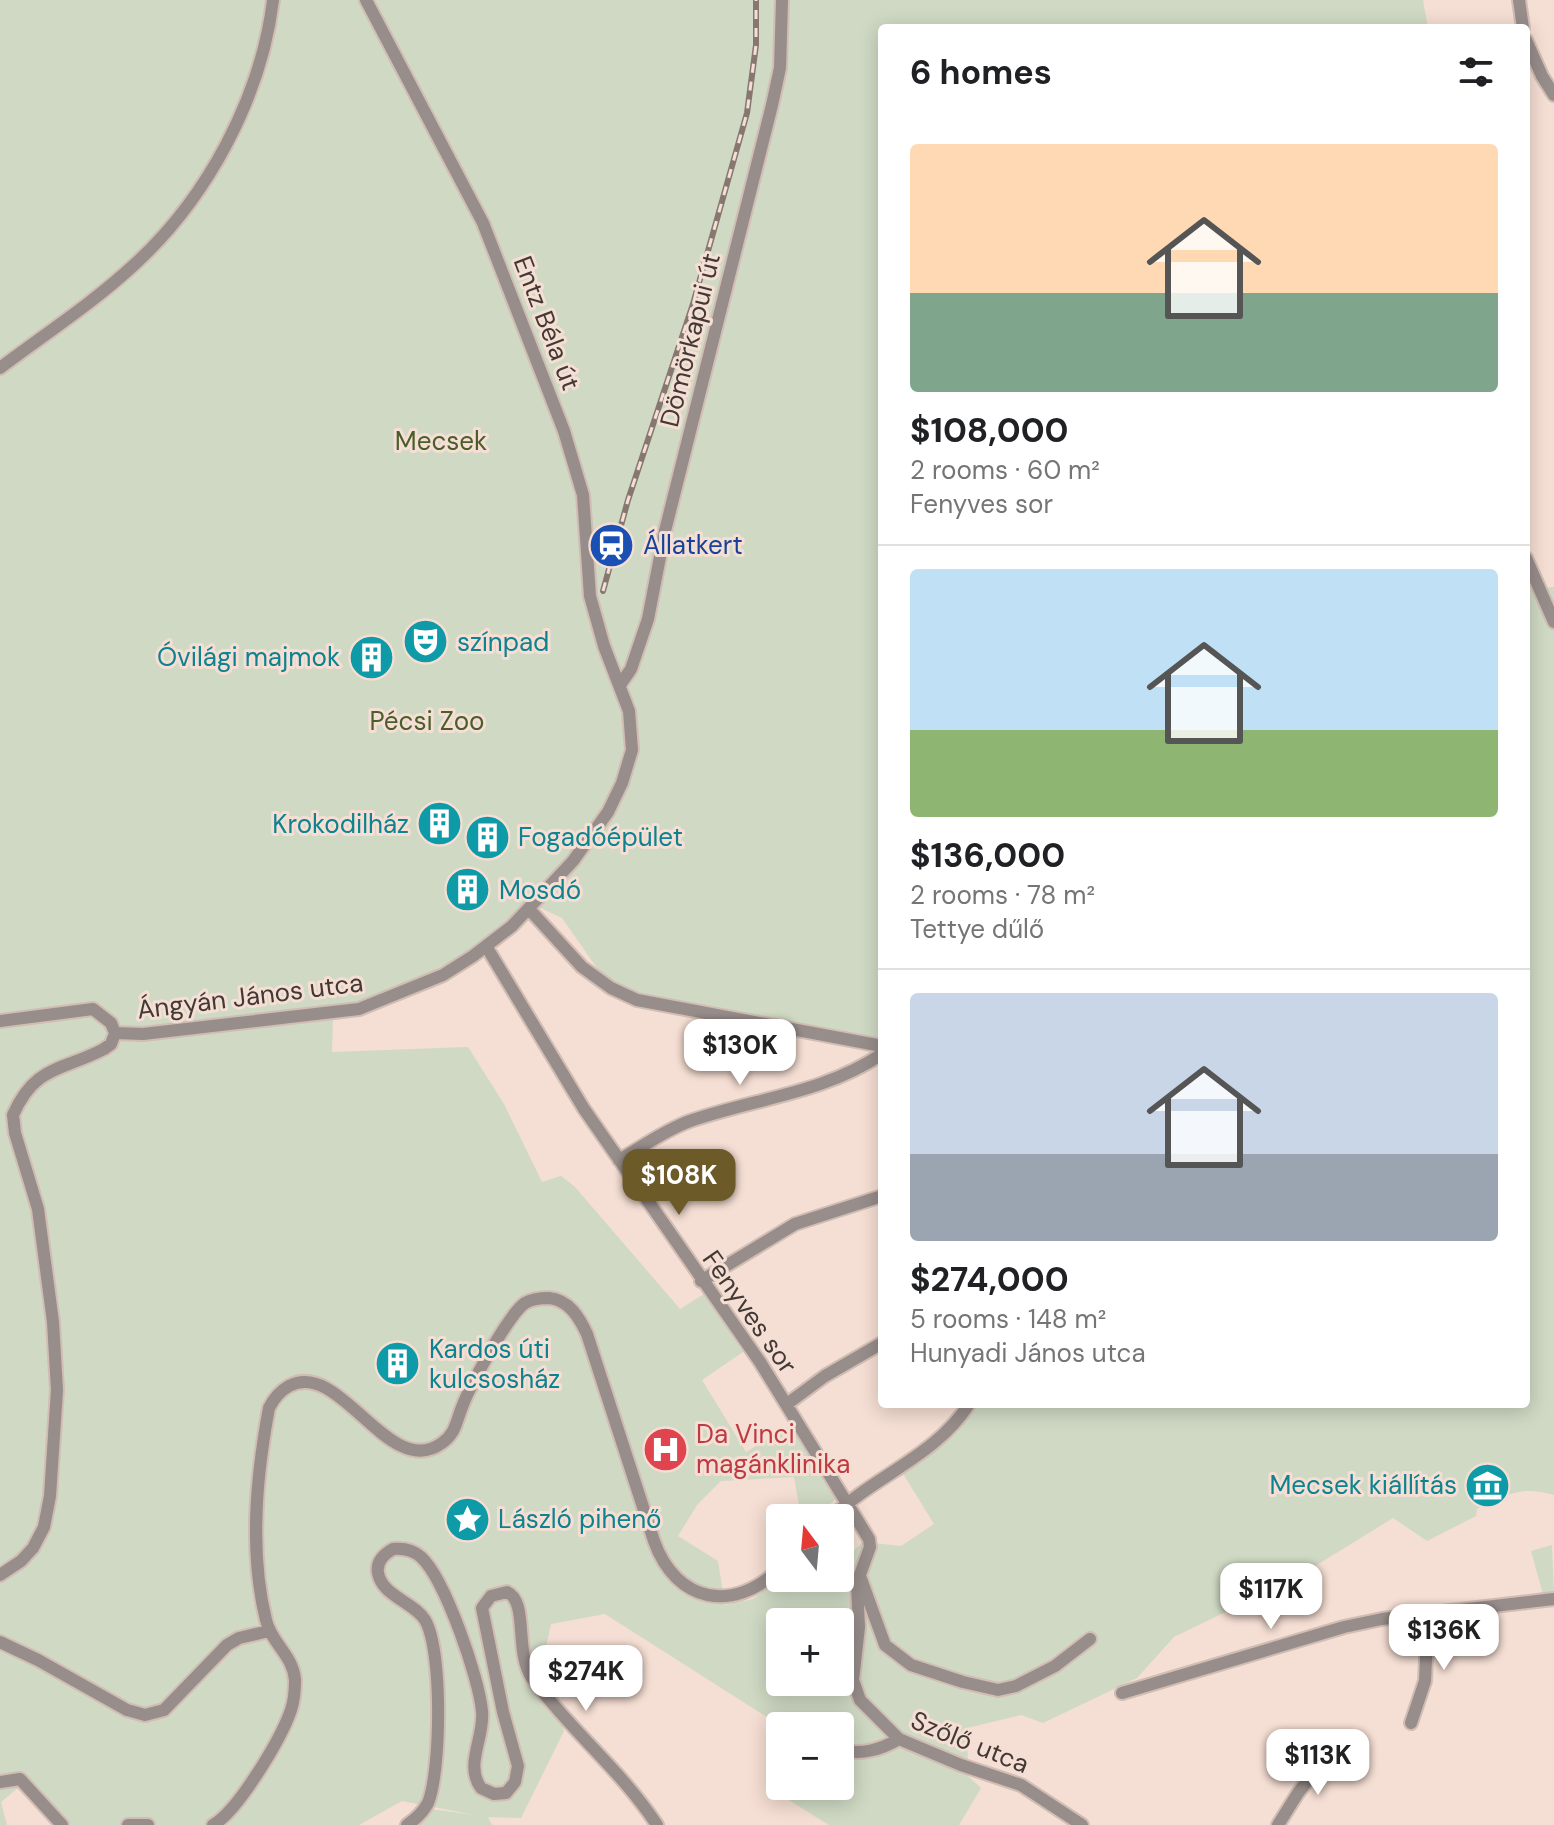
<!DOCTYPE html>
<html lang="en">
<head>
<meta charset="utf-8">
<style>
  :root { --surface:#fff; --page:#f6f6f6; --text:#202124; --muted:#757577; --line:#e0e0e0; --accent:#6c5a28 }
  body { margin:0; font-family:"DM Sans",sans-serif; background:var(--page); color:var(--text); height:100vh; display:flex; flex-direction:column; font-size:30px; white-space:nowrap }
  * { box-sizing:border-box; margin:0 }
  p { font-size:26px; color:var(--muted) }
  .icon { flex:none; width:44px; height:44px; fill:none; stroke:currentColor; stroke-width:2; stroke-linecap:round; stroke-linejoin:round }
  .map { position:relative; flex:1; overflow:hidden }
  .details { position:absolute; left:878px; top:24px; width:652px; height:1384px; display:flex; flex-direction:column; background:var(--surface); border-radius:8px; box-shadow:0 4px 20px #0003 }
  .details>* { flex:none }
  .needle { width:52px; rotate:344deg }
  .fabs { position:absolute; left:766px; top:1504px; display:grid; gap:16px }
  .fabs a { display:grid; place-items:center; width:88px; height:88px; border-radius:8px; background:var(--surface); box-shadow:0 4px 20px #0003; font-size:40px }
  .price { position:absolute; translate:-50% -68px; padding:0 18px; border-radius:16px; background:#fff; color:#222; font-size:26px; line-height:52px; filter:drop-shadow(0 2px 4px #0008) }
  .price::after { content:''; position:absolute; left:50%; top:48px; width:24px; height:18px; margin-left:-12px; background:inherit; clip-path:polygon(0 0,100% 0,50% 100%) }
  .price.current { background:var(--accent); color:#fff }
  ul { padding:0; list-style:none }
  li { display:grid; align-content:center; gap:16px; height:424px; padding:0 32px }
  li+li { border-top:2px solid var(--line) }
  li span { display:grid; place-items:center; height:248px; border-radius:8px; color:#555 }
  li>.icon { margin-inline-start:auto }
  span .icon { width:144px; height:144px; fill:#fffc; stroke-width:1 }
  li b { font-size:34px }
  h2 { display:flex; justify-content:space-between; align-items:center; height:96px; padding:0 32px; font-size:34px }
  .map>svg:first-child { display:block }
</style>
</head>
<body>
<div class="map">
<svg width="1554" height="1825" viewBox="0 0 1554 1825">
  <rect width="100%" height="100%" fill="#f5ded3"/>
  <path fill="#cfd9c3" fill-rule="evenodd" d="M 0,0 L 1423,0 L 1428,28 L 882,28 L 882,1046 L 668,1008 L 611,988 L 562,918 L 530,903 L 485,944 L 359,1009 L 333,1015 L 332,1052 L 468,1047 L 504,1104 L 542,1182 L 561,1176 L 575,1187 L 680,1309 L 704,1294 L 743,1352 L 702,1380 L 746,1452 L 791,1425 L 838,1497 L 815,1518 L 812,1518 L 799,1505 L 794,1477 L 721,1481 L 697,1505 L 678,1536 L 718,1561 L 725,1605 L 753,1599 L 780,1578 L 840,1578 L 840,1563 L 863,1542 L 901,1546 L 934,1524 L 899,1467 L 969,1404 L 1526,1404 L 1526,589 L 1554,587 L 1554,1495 C 1520,1485 1507,1495 1477,1509 L 1476,1516 L 1427,1541 L 1393,1518 L 1299,1576 L 1174,1637 L 1137,1678 L 1043,1723 L 1021,1715 L 967,1728 L 968,1776 L 981,1788 L 959,1825 L 829,1825 L 779,1794 L 780,1785 L 840,1786 L 840,1726 L 781,1726 L 605,1614 L 551,1624 L 541,1669 L 564,1731 L 521,1818 L 488,1817 L 492,1825 L 414,1825 L 431,1809 L 475,1815 L 402,1801 L 359,1825 L 62,1825 L 24,1783 L 1,1802 L 7,1825 L 0,1825 ZM 780,1622 L 840,1622 L 840,1682 L 780,1682 Z
    M 1552,1545 L 1554,1594 L 1543,1594 L 1531,1551 Z"/>
  <g fill="none" stroke-linecap="round" stroke-linejoin="round">
    <defs>
      <path id="minor" d="M 1519,0 L 1523,28
        M 1526,40 L 1542,76 L 1554,95
        M 0,368 C 45,334 93,303 135,264 C 207,198 261,98 273,0
        M 1526,558 L 1554,622
        M 620,685 L 631,669 L 648,619 L 665,531 L 772,105 L 780,68 L 782,0
        M 529,909 L 582,967 L 611,988 L 637,1000 L 882,1046
        M 486,946 L 584,1109 L 760,1362 L 869,1539 L 870,1547 L 857,1583 L 859,1627 L 853,1680 L 860,1700 L 899,1739 L 961,1765 L 1021,1785 L 1082,1825
        M 0,1021 L 93,1009 L 111,1023 L 115,1033
        M 115,1033 L 143,1034 L 359,1009 L 443,975 L 473,956 L 512,926 L 573,861 L 608,812 L 622,783 L 632,750 L 629,711 L 604,646 L 590,596 L 583,495 L 564,431 L 483,223 L 366,0
        M 13,1115 C 35,1065 62,1071 104,1049 L 111,1044 L 115,1033
        M 619,1160 C 642,1147 665,1130 690,1121 C 756,1098 822,1094 882,1054
        M 701,1281 L 795,1224 L 882,1196
        M 787,1404 L 825,1376 L 882,1343
        M 831,1518 C 874,1476 936,1456 969,1404
        M 0,1575 L 21,1561 L 33,1548 L 44,1527 L 50,1496 L 57,1390 L 53,1322 L 38,1209 L 15,1133 L 13,1115
        M 860,1576 L 885,1645 L 911,1665 L 963,1682 L 998,1690 L 1016,1686 L 1055,1666 L 1090,1639
        M 0,1642 L 38,1660 L 127,1710 L 145,1715 L 164,1710 L 227,1645 L 239,1638 L 269,1631
        M 1122,1693 L 1344,1627 L 1382,1619 L 1554,1599
        M 1411,1723 L 1425,1681 L 1428,1614
        M 792,1726 L 794,1722 L 799,1726
        M 840,1750 C 862,1755 880,1750 899,1739
        M 0,1782 L 20,1779 L 62,1825
        M 128,1825 L 148,1825
        M 213,1825 C 238,1811 281,1739 291,1710 C 294,1701 295,1689 295,1680 C 293,1655 271,1643 266,1620 C 249,1552 256,1477 269,1408 C 274,1398 280,1391 289,1386 C 340,1358 389,1482 442,1443 C 456,1433 456,1422 462,1407 C 470,1386 508,1315 525,1303 C 532,1299 541,1298 549,1298 C 569,1300 579,1317 587,1334 L 654,1541 C 676,1603 734,1614 780,1568
        M 407,1825 C 416,1819 423,1812 428,1803 C 441,1771 443,1650 425,1620 C 414,1602 382,1596 378,1573 C 376,1562 384,1554 393,1549 C 403,1548 413,1550 421,1557 C 445,1579 479,1678 482,1711 C 485,1737 464,1765 481,1788 L 494,1794 L 506,1793 L 515,1782 L 518,1766 L 503,1712 L 482,1608 L 491,1596 L 507,1592 C 529,1602 514,1652 532,1678 C 570,1730 621,1770 657,1825
        M 1278,1825 L 1298,1793 L 1332,1749"/>
    </defs>
    <use href="#minor" stroke="#d1bdb3" stroke-width="16"/>
    <use href="#minor" stroke="#978d8b" stroke-width="12"/>
    <defs>
      <path id="rail" d="M 603,591 L 628,500 L 693,304 L 747,113 L 756,45 L 756,0"/>
    </defs>
    <use href="#rail" stroke="#867871" stroke-width="6"/>
    <use href="#rail" stroke="#f5ded3" stroke-width="3" stroke-dasharray="9" stroke-linecap="butt"/>
  </g>
  <defs>
    <symbol id="station-disc" viewBox="-11 -11 22 22"><circle r="9.5" fill="#1a4fb4" stroke="#f5ded3"/><path d="M-3-6H3Q5-6 5-4V2Q5 4 3 4L4.5 6H3L1.5 4h-3L-3 6H-4.5L-3 4Q-5 4-5 2V-4Q-5-6-3-6ZM-3.5-4v3h7v-3ZM-3.5 1v1.5H-2V1ZM2 1v1.5H3.5V1Z" fill="#fff"/></symbol>
    <symbol id="theatre-disc" viewBox="-11 -11 22 22"><circle r="9.5" fill="#0f9aa8" stroke="#f5ded3"/><path d="M-5-5.5Q0-4 5-5.5V0Q5 5 0 6Q-5 5-5 0ZM-3.3-2.5H-1v1.5H-3.3ZM1-2.5H3.3v1.5H1ZM-2.8 1Q0 5.5 2.8 1Z" fill="#fff"/></symbol>
    <symbol id="building-disc" viewBox="-11 -11 22 22"><circle r="9.5" fill="#0f9aa8" stroke="#f5ded3"/><path d="M-4-6H4V6H1V3H-1V6H-4ZM-2.5-4.3h1.7v1.8h-1.7ZM.8-4.3h1.7v1.8H.8ZM-2.5-1h1.7V.8h-1.7ZM.8-1h1.7V.8H.8Z" fill="#fff"/></symbol>
    <symbol id="hospital-disc" viewBox="-11 -11 22 22"><circle r="9.5" fill="#e0444e" stroke="#f5ded3"/><path d="M-5-5h3v3.5h4V-5h3V5h-3V1.5h-4V5h-3Z" fill="#fff"/></symbol>
    <symbol id="museum-disc" viewBox="-11 -11 22 22"><circle r="9.5" fill="#0f9aa8" stroke="#f5ded3"/><path d="M0-6L6-3V-2H-6V-3ZM-5-1h2V3h-2ZM-1-1h2V3h-2ZM3-1h2V3H3ZM-6 4H6V6H-6Z" fill="#fff"/></symbol>
    <symbol id="sight-disc" viewBox="-11 -11 22 22"><circle r="9.5" fill="#0f9aa8" stroke="#f5ded3"/><path d="M0-6L1.8-2.2L6-1.7L2.9 1.2L3.7 5.4L0 3.3L-3.7 5.4L-2.9 1.2L-6-1.7L-1.8-2.2Z" fill="#fff"/></symbol>
  </defs>
  <g fill-rule="evenodd">
    <use href="#station-disc" x="586" y="520" width="51" height="51"/>
    <use href="#theatre-disc" x="400" y="616" width="51" height="51"/>
    <use href="#building-disc" x="346" y="632" width="51" height="51"/>
    <use href="#building-disc" x="414" y="798" width="51" height="51"/>
    <use href="#building-disc" x="462" y="812" width="51" height="51"/>
    <use href="#building-disc" x="442" y="864" width="51" height="51"/>
    <use href="#building-disc" x="372" y="1338" width="51" height="51"/>
    <use href="#hospital-disc" x="640" y="1424" width="51" height="51"/>
    <use href="#museum-disc" x="1462" y="1460" width="51" height="51"/>
    <use href="#sight-disc" x="442" y="1494" width="51" height="51"/>
  </g>
  <g text-anchor="middle" stroke-width="6" stroke-linejoin="round" paint-order="stroke">
    <g font-size="26" fill="#423935" stroke="#f5ded3">
      <text transform="translate(547 323) rotate(69)" y="9">Entz Béla út</text>
      <text transform="translate(690 340) rotate(-76)" y="9">Dömörkapui út</text>
      <text transform="translate(250 996) rotate(-7)" y="9">Ángyán János utca</text>
      <text transform="translate(750 1312) rotate(55)" y="9">Fenyves sor</text>
      <text transform="translate(970 1742) rotate(22)" y="9">Szőlő utca</text>
    </g>
    <g font-size="26" fill="#4a5e2c" stroke="#f5ded3">
      <text x="441" y="450">Mecsek</text>
      <text x="427" y="730">Pécsi Zoo</text>
    </g>
    <g font-size="26" fill="#164399" stroke="#f5ded3" text-anchor="start">
      <text x="643" y="554">Állatkert</text>
    </g>
    <g font-size="26" fill="#0d838f" stroke="#f5ded3" text-anchor="start">
      <text x="457" y="651">színpad</text>
      <text x="340" y="666" text-anchor="end">Óvilági majmok</text>
      <text x="409" y="833" text-anchor="end">Krokodilház</text>
      <text x="518" y="846">Fogadóépület</text>
      <text x="499" y="899">Mosdó</text>
      <text x="429" y="1358">Kardos úti<tspan x="429" dy="30">kulcsosház</tspan></text>
      <text x="1457" y="1494" text-anchor="end">Mecsek kiállítás</text>
      <text x="498" y="1528">László pihenő</text>
    </g>
    <g font-size="26" fill="#be3a42" stroke="#f5ded3" text-anchor="start">
      <text x="696" y="1443">Da Vinci<tspan x="696" dy="30">magánklinika</tspan></text>
    </g>
  </g>
</svg>
<div class="fabs">
<a><svg class="needle" viewBox="-14 -14 28 28"><path d="M0-13l5 13h-10z" fill="#e53935"/><path d="M0 13l5-13h-10z" fill="#757577"/></svg></a>
<a>+</a>
<a>−</a>
</div>
<b class="price" style="left:740px;top:1087px">$130K</b>
<b class="price current" style="left:679px;top:1217px">$108K</b>
<b class="price" style="left:1271px;top:1631px">$117K</b>
<b class="price" style="left:1444px;top:1672px">$136K</b>
<b class="price" style="left:586px;top:1713px">$274K</b>
<b class="price" style="left:1318px;top:1797px">$113K</b>
<section class="details">
<h2>6 homes<svg class="icon" aria-label="filters" viewBox="0 0 24 24"><path d="M4 7h16M4 17h16"/><circle cx="9" cy="7" r="2"/><circle cx="15" cy="17" r="2"/></svg></h2>
<ul>
<li><span style="background:linear-gradient(#ffd9b3 60%,#7fa58c 0)"><svg class="icon" aria-label="home" viewBox="0 0 24 24"><path d="M3 11l9-7 9 7M6 9v11h12V9"/></svg></span><div><b>$108,000</b><p>2 rooms · 60 m²</p><p>Fenyves sor</p></div></li>
<li><span style="background:linear-gradient(#bfe0f5 65%,#8fb573 0)"><svg class="icon" aria-label="home" viewBox="0 0 24 24"><path d="M3 11l9-7 9 7M6 9v11h12V9"/></svg></span><div><b>$136,000</b><p>2 rooms · 78 m²</p><p>Tettye dűlő</p></div></li>
<li><span style="background:linear-gradient(#c9d6e8 65%,#9aa5b1 0)"><svg class="icon" aria-label="home" viewBox="0 0 24 24"><path d="M3 11l9-7 9 7M6 9v11h12V9"/></svg></span><div><b>$274,000</b><p>5 rooms · 148 m²</p><p>Hunyadi János utca</p></div></li>
</ul>
</section>
</div>
</body>
</html>
